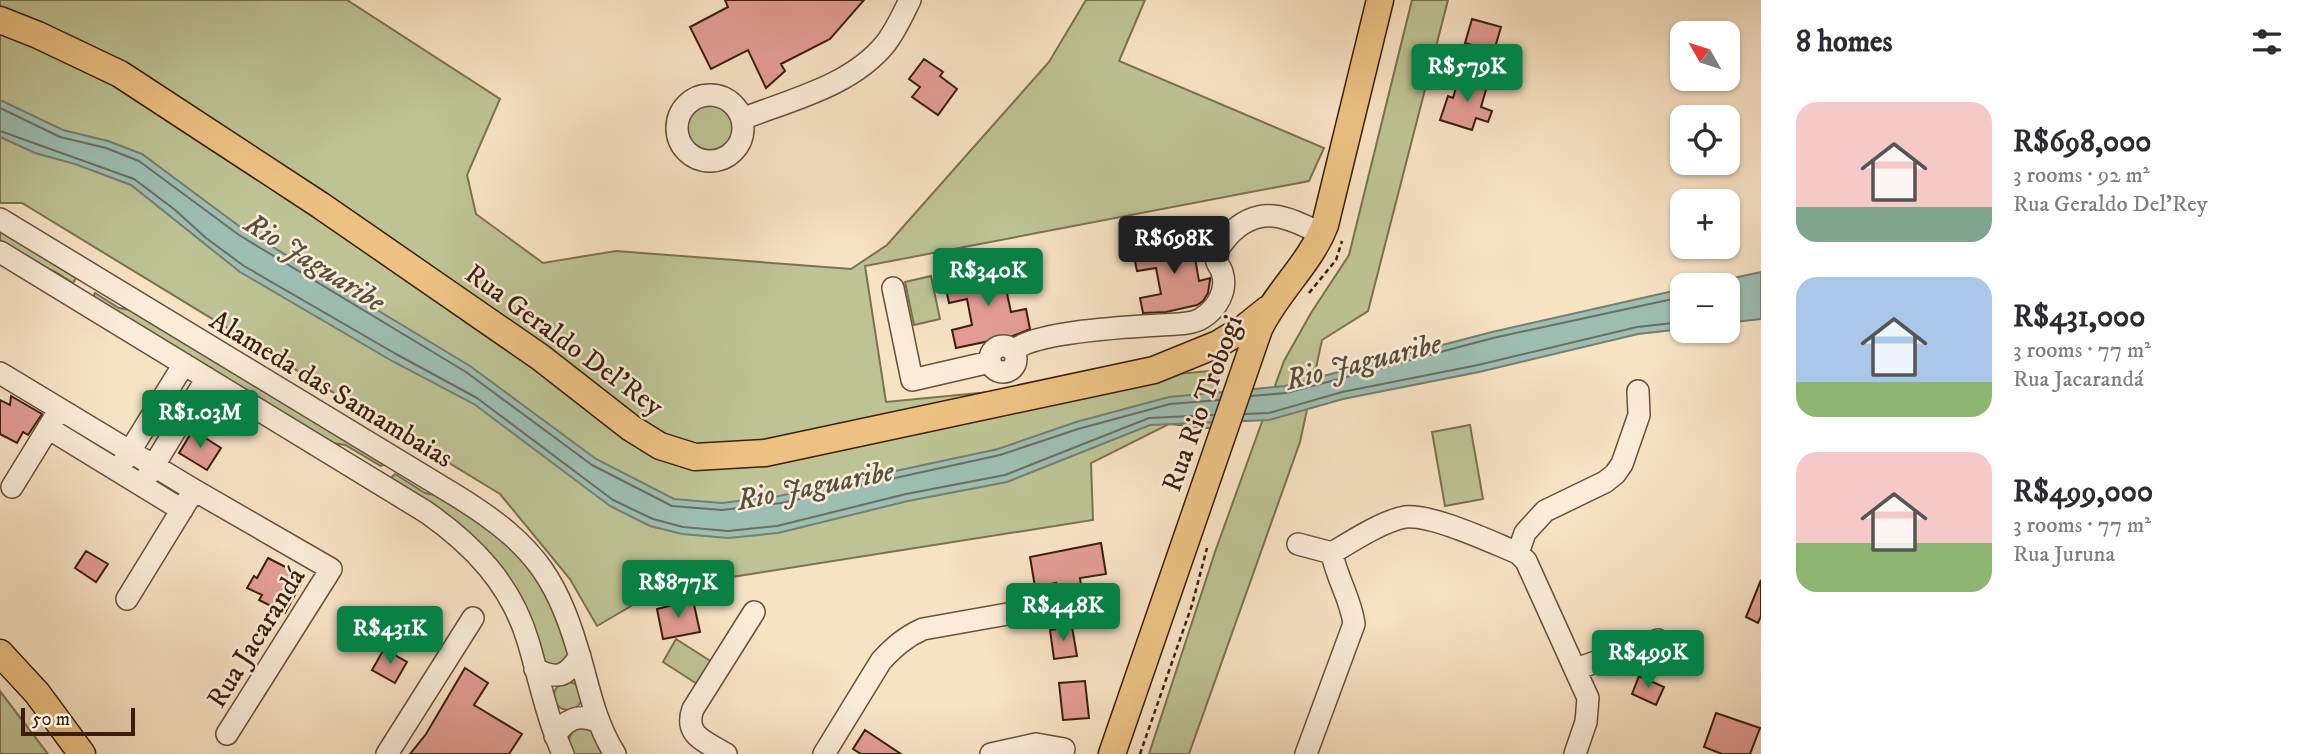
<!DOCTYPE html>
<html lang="en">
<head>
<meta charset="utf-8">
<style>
  :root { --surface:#fff; --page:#f2f2f3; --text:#2b2b33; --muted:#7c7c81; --accent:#0b8043 }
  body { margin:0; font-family:"IM FELL DW Pica",serif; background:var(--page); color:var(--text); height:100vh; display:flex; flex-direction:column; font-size:26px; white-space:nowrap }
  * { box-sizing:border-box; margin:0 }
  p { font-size:23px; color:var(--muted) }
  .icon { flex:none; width:38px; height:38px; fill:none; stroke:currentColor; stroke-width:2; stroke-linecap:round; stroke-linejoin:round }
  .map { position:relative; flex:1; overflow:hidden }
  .details { display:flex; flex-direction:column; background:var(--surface); width:560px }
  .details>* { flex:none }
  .needle { width:46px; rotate:309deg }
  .controls { position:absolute; left:1670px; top:21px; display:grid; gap:14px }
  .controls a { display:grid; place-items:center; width:70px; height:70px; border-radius:14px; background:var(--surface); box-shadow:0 2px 5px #0004; font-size:35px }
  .scale { position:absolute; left:21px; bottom:18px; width:114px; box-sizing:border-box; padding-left:7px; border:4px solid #3b1f0c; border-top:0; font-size:19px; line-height:24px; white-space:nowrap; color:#3b1f0c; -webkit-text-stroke:5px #faecd9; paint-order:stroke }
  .price { position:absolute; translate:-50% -60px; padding:0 16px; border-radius:7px; background:var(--accent); color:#fff; font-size:23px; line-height:46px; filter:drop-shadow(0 2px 4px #0008) }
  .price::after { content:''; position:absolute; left:50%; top:42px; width:21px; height:16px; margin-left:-10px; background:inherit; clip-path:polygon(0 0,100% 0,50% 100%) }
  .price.active { background:#222; color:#fff }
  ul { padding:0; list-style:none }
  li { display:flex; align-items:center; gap:21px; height:175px; padding:0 35px }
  li span { display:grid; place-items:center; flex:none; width:196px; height:140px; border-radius:21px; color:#555 }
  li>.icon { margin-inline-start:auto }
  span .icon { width:84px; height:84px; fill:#fffc; stroke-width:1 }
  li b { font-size:30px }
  h2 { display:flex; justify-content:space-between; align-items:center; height:84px; padding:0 35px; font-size:30px }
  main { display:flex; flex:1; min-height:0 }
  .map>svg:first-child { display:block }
</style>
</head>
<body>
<main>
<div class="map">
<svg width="1761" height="754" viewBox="0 0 1761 754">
  <rect width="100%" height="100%" fill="#f7e2c4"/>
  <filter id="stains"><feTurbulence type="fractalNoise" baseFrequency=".00286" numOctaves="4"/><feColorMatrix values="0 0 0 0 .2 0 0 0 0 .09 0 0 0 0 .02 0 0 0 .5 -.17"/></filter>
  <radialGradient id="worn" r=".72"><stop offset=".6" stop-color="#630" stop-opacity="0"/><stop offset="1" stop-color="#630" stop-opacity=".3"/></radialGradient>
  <path fill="#bdc394" stroke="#7c7150" stroke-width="2" d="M 0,0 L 347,0 L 500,99 L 467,175 L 476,214 L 543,263 L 616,251 L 851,269 L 887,245 L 1049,62 L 1086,0 L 1145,0 L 1119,61 L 1324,148 L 1309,181 L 865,266 L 886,402 L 1219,370 L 1216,429 L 1169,424 L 1091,463 L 1093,520 L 662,588 L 597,626 L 570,579 L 500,494 L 22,203 L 0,203 Z
    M 1412,0 L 1448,0 L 1368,311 L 1322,340 L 1300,442 L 1189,754 L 1149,754 L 1216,549 L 1284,361 L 1311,313 L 1349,255 Z
    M683 127a26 26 0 1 1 52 0a26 26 0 1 1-52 0Z
    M 0,230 L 76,278 L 73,283 L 57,273 L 0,246 Z
    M 931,276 L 940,319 L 914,325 L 905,282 Z
    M 95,293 L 119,308 L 137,311 L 384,464 L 381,466 L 345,445 L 333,443 L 93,298 Z
    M 1470,425 L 1483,499 L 1445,506 L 1432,432 Z
    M 395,474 L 425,493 L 444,497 L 511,542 L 528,562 L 557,611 L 571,654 L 567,662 L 552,666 L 544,661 L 466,531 L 430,502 L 391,478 Z
    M 676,639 L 712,662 L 697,684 L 663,662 Z
    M554 696a14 14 0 1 1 28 0a14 14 0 1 1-28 0Z
    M 0,691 L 48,754 L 0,754 Z
    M 577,727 L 592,730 L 606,754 L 572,754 L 568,746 L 570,736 Z"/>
  <path fill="#9dbeb3" stroke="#767e70" stroke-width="2" d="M 0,100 L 63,130 L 108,141 L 142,154 L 243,229 L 470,366 L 596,459 L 674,499 L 722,503 L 779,496 L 998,449 L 1076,422 L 1169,397 L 1285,386 L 1492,332 L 1682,289 L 1682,329 L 1638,334 L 1479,372 L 1343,399 L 1269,420 L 1150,425 L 1007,482 L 908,501 L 778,533 L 728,538 L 682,534 L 650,526 L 610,506 L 474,404 L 392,361 L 240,272 L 131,185 L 75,164 L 35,153 L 0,137 Z
    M 1761,272 L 1761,319 L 1727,323 L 1727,285 L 1701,285 Z"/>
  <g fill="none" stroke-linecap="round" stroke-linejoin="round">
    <path stroke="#6c6e60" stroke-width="2" d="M 0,108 L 60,137 L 106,148 L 139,161 L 239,235 L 466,372 L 592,465 L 672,506 L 722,510 L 781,503 L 1000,455 L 1078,429 L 1170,404 L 1219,400
      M 0,131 L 134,179 L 174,209 L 206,238 L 244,266 L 396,354 L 477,398 L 613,500 L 653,519 L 683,527 L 728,531 L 777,526 L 906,494 L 1005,475 L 1149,418 L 1213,415
      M 1251,396 L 1286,393 L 1493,338 L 1682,297
      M 1245,414 L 1269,413 L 1342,392 L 1478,365 L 1637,327 L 1682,322"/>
  </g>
  <path fill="#e39c93" stroke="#3b1f0c" stroke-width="2" d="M 725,0 L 864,0 L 830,39 L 781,64 L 785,71 L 766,88 L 748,50 L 711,69 L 690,27 L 728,7 Z
    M 1472,19 L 1501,27 L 1494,51 L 1465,43 Z
    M 924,59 L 943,72 L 940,76 L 957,89 L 938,115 L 912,97 L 920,87 L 909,79 Z
    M 1460,74 L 1488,83 L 1481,107 L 1492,111 L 1488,122 L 1476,118 L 1472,130 L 1440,120 L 1448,96 L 1453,98 Z
    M 1208,237 L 1203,256 L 1195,258 L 1199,281 L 1210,278 L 1210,280 L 1208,293 L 1203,301 L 1197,305 L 1166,312 L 1143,313 L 1140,298 L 1161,294 L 1156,268 L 1137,271 L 1133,252 Z
    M 1020,269 L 1023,286 L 1006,289 L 1011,312 L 1026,309 L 1030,329 L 1013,336 L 956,348 L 952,330 L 972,325 L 967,299 L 949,303 L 945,284 Z
    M 11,396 L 42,414 L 28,435 L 23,432 L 17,443 L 0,434 L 0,400 L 10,405 Z
    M 193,430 L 221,448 L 207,470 L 179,453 Z
    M 1101,543 L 1106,574 L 1080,578 L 1081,585 L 1057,589 L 1056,583 L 1035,587 L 1030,557 Z
    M 86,551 L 108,564 L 96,582 L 75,568 Z
    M 268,558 L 305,577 L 285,613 L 259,600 L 262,595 L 247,588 L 254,576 L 257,578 Z
    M 1761,580 L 1761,616 L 1758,623 L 1746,617 Z
    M 693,600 L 700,632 L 663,639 L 657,609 Z
    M 1072,627 L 1077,656 L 1054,659 L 1050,630 Z
    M 384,649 L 407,662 L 395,683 L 372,670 Z
    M 465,668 L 488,683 L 474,705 L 522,734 L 509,754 L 410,754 L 426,734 Z
    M 1639,676 L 1664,687 L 1656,705 L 1632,694 Z
    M 1085,681 L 1089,718 L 1063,720 L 1059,683 Z
    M 1716,713 L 1760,728 L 1750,754 L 1722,754 L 1704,747 Z
    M 865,730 L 901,754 L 861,754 L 853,749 Z"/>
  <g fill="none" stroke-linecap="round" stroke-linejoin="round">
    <defs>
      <path id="minor" d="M677 128a33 33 0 1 1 66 0a33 33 0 1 1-66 0Z
        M 742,119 C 790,100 852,86 886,43 C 896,30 903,14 910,0
        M 0,219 L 460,498 C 538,547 559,581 583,668 C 591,698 598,727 615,754
        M 0,252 L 426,512 C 473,545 511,584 528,641 C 539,678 547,718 563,754
        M 893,288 L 912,380 L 990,362
        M990 359a13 13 0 1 1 26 0a13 13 0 1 1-26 0Z
        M 1013,351 C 1035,331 1129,327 1160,325 C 1172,324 1192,325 1202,318 C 1217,309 1228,290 1222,272 C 1221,268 1216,263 1216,258 C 1215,250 1224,241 1229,235 C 1260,203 1287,217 1322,234
        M 0,373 L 194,490 L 331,569 L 227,734
        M 48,428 L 182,510
        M 122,464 L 184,364
        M 148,475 L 207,378
        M 12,487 L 55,417
        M 1298,544 L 1332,553
        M 1518,553 L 1525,533 L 1545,511 L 1605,482 L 1615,474 L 1622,464 L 1639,415 L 1638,391
        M 127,599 L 189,498
        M 535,669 C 558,680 566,677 580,656
        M 1576,669 L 1658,640
        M 555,736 C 566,719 578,713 598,722
        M 387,754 L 473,618
        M 726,754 C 707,742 683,736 693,709 L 754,612
        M 824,754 L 881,661 C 894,647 905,637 923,629 L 1098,598
        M 991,754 L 1036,744 L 1064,749
        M 1306,754 L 1354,624 C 1351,599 1336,577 1332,553 C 1352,541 1383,521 1405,517 C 1432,514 1491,542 1518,553 L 1526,561 L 1588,698 L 1586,722 L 1575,754"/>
      <path id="major" d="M 0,20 L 38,35 L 120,74 L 320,205 L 540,357 L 631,428 L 660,446 L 695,457 L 765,453 L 1154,370 L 1218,344 L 1243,329 L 1268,309
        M 0,653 L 37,693 L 82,754
        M 1112,754 L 1259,329 C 1277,291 1310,264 1325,225 L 1380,0"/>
    </defs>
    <use href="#minor" stroke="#6a503a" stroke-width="24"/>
    <use href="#major" stroke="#3b1f0c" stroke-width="29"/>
    <path stroke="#3b1f0c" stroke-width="2.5" stroke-dasharray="5 3.5" stroke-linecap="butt" d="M 1309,293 L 1336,260 L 1342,241
      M 1140,754 L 1192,605 L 1207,548"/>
    <use href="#minor" stroke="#faecd9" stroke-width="21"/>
    <use href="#major" stroke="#ecc182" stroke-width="26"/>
  </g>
  <g text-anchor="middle" stroke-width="5" stroke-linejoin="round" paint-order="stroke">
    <g font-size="28" fill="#3b1f0c" stroke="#faecd9">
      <text transform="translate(565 339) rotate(36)" y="10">Rua Geraldo Del'Rey</text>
      <text transform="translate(332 388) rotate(31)" y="10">Alameda das Samambaias</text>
      <text transform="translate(1201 403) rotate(-70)" y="10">Rua Rio Trobogi</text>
      <text transform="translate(255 637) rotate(-58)" y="10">Rua Jacarandá</text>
    </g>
    <g font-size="30" font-style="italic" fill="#584f3e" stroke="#faecd9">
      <text transform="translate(315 262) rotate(32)" y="10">Rio Jaguaribe</text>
      <text transform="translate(1363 361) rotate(-14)" y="10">Rio Jaguaribe</text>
      <text transform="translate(815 485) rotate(-11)" y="10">Rio Jaguaribe</text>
    </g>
  </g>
  <rect width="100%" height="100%" filter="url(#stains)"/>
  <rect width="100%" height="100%" fill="url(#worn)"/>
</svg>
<div class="controls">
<a><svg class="needle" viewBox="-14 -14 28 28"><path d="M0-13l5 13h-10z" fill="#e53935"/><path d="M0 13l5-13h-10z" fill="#7c7c81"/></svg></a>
<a><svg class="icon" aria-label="locate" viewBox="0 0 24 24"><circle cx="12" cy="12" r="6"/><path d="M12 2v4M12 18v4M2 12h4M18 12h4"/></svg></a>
<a>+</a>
<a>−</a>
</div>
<div class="scale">50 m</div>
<b class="price" style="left:1467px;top:104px">R$579K</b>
<b class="price active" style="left:1174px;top:276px">R$698K</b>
<b class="price" style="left:988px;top:308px">R$340K</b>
<b class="price" style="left:200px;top:450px">R$1.03M</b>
<b class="price" style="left:678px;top:620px">R$877K</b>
<b class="price" style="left:1063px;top:643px">R$448K</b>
<b class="price" style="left:390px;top:666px">R$431K</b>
<b class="price" style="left:1648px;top:690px">R$499K</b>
</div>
<section class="details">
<h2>8 homes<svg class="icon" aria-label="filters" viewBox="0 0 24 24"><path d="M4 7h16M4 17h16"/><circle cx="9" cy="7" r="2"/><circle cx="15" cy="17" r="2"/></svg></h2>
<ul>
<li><span style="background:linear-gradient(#f6c9c9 75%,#7fa58c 0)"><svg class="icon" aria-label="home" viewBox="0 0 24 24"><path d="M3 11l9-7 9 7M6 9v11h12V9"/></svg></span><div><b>R$698,000</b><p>3 rooms · 92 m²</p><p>Rua Geraldo Del'Rey</p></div></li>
<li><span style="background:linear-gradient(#a9c7e8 75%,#8fb573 0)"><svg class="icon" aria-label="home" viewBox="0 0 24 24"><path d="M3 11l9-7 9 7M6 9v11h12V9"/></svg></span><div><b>R$431,000</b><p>3 rooms · 77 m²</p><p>Rua Jacarandá</p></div></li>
<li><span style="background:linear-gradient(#f6c9c9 65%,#8fb573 0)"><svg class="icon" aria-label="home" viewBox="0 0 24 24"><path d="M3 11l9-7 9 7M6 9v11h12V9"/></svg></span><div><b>R$499,000</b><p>3 rooms · 77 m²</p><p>Rua Juruna</p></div></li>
</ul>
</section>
</main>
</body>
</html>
